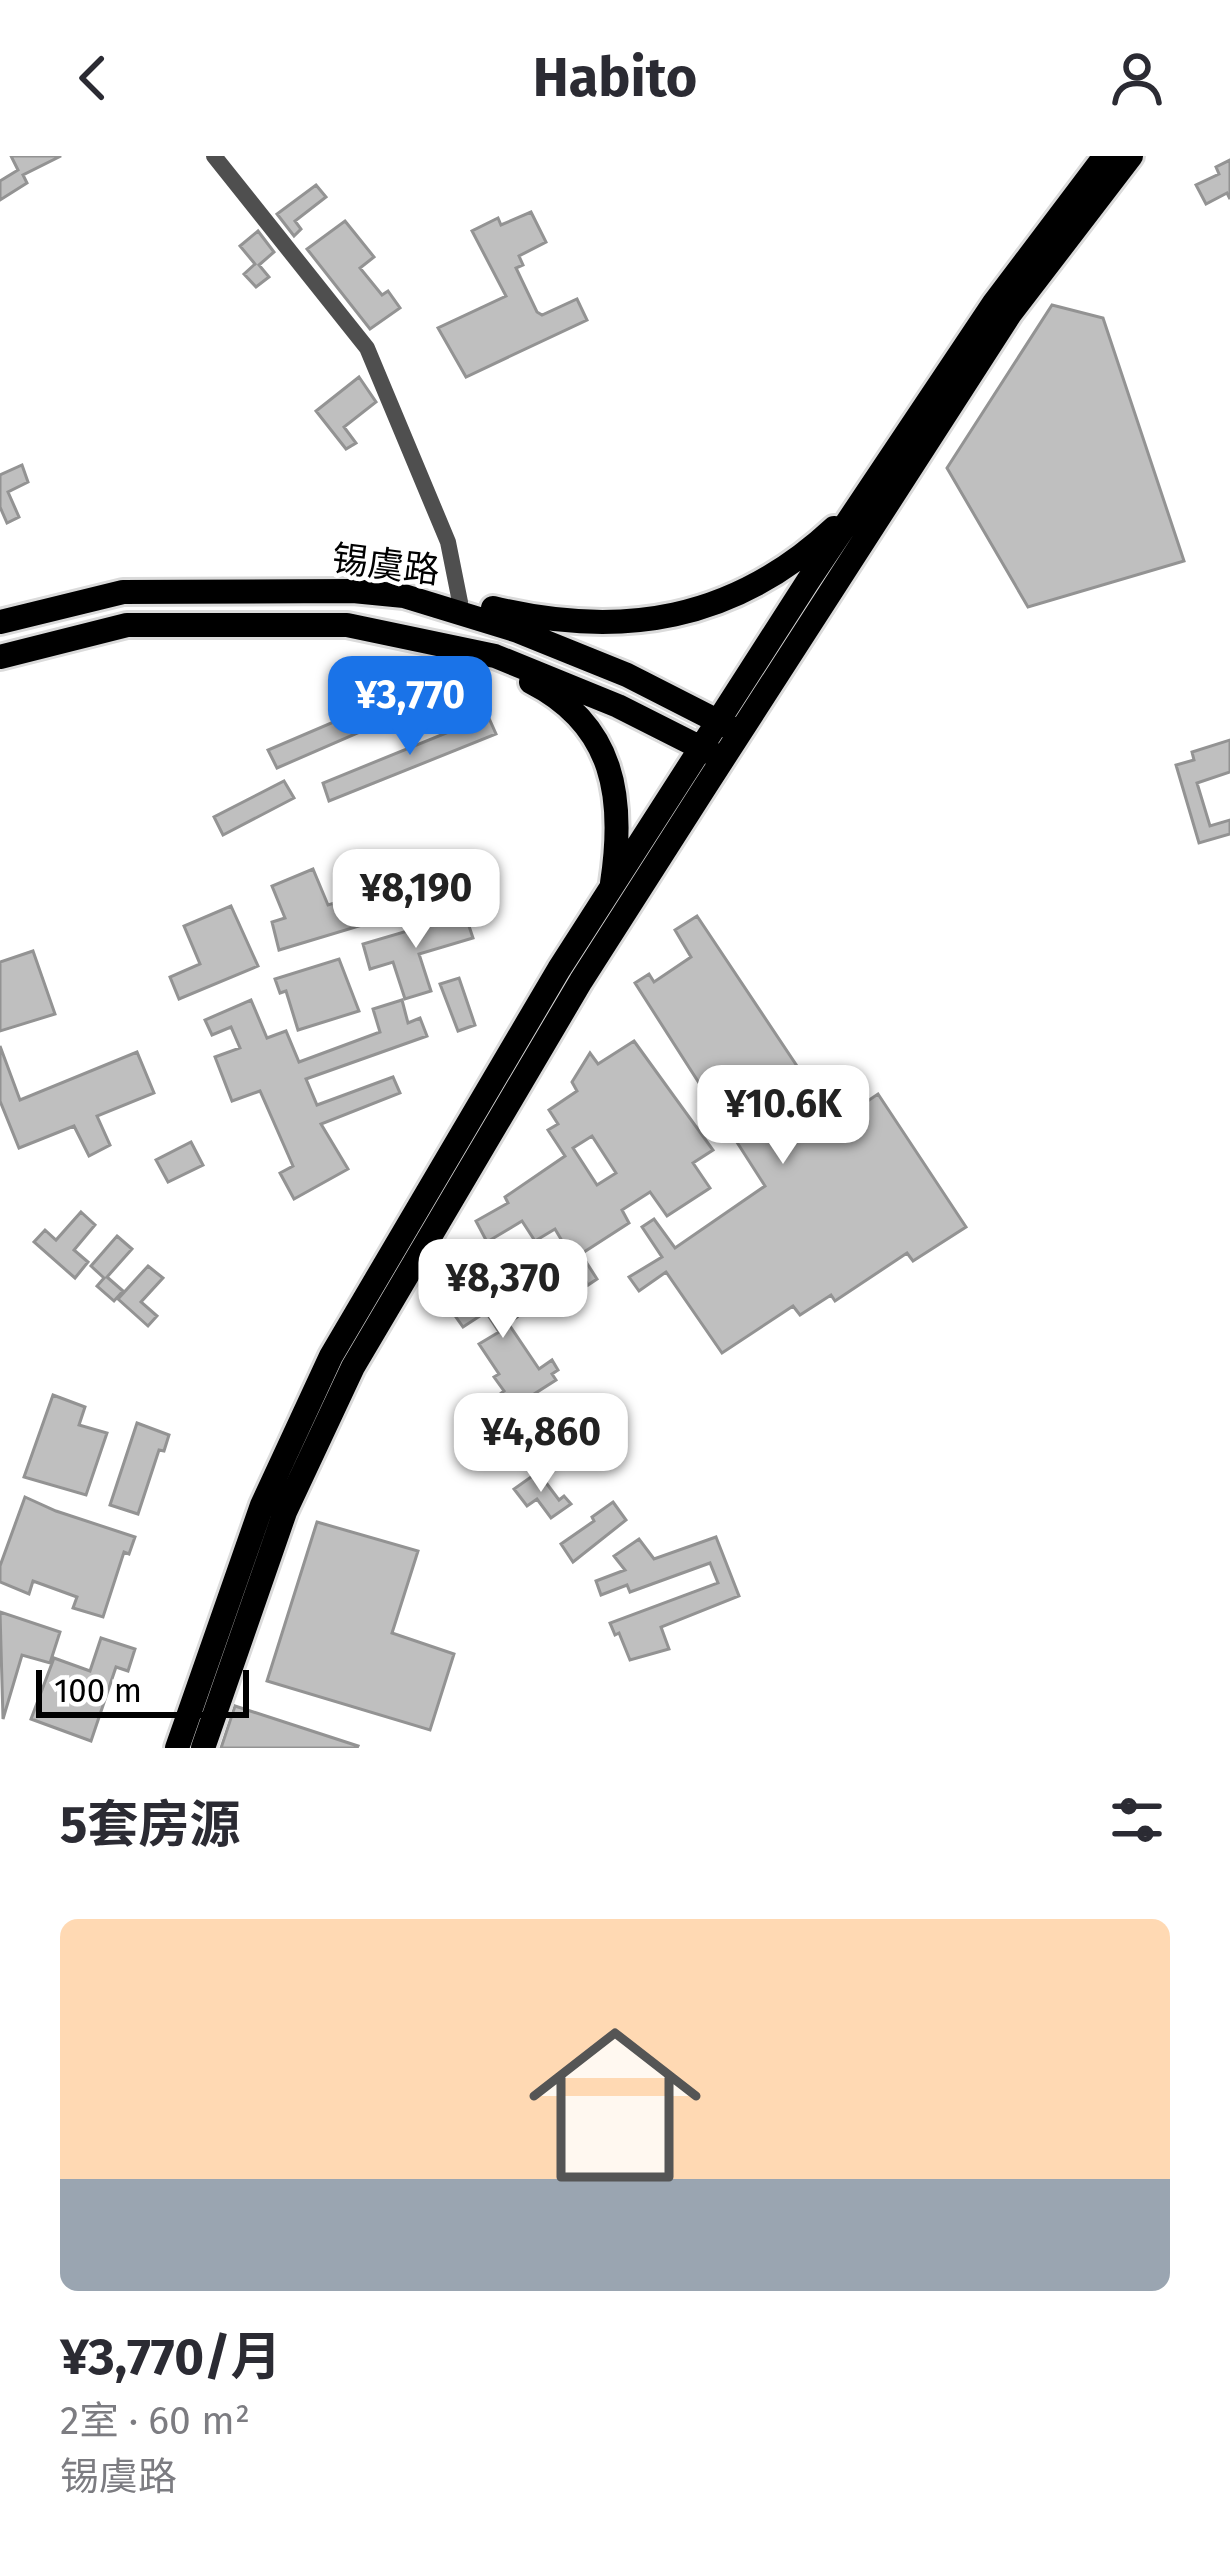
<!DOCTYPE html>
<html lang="zh">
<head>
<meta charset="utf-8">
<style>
  :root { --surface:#fff; --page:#f7f7f7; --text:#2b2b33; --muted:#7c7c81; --accent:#1a73e8 }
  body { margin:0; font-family:"Fira Sans","Noto Sans SC",sans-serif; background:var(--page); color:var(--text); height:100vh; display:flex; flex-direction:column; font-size:45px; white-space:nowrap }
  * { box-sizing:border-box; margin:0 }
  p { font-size:39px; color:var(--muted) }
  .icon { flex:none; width:66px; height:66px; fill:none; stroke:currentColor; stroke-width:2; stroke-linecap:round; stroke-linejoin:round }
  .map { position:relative; height:1592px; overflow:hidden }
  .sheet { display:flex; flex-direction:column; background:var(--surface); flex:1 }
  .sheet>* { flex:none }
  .scale { position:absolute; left:36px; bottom:30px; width:213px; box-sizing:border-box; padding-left:12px; border:6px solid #000; border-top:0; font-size:33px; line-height:42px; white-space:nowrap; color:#000; -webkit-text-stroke:9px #fff; paint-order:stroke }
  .price { position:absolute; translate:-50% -102px; padding:0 27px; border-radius:24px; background:#fff; color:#222; font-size:39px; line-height:78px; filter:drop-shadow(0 3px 6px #0008) }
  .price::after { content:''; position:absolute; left:50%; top:72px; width:36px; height:27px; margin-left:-18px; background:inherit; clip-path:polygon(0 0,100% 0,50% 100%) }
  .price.on { background:var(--accent); color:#fff }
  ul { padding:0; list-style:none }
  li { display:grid; align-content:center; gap:24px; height:636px; padding:0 60px }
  li span { display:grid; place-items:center; height:372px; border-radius:18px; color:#555 }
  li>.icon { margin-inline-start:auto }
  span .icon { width:216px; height:216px; fill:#fffc; stroke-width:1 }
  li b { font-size:51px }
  h2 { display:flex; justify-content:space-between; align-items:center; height:144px; padding:0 60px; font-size:51px }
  header { display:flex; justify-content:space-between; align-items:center; height:156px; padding:0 60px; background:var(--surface); font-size:54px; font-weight:700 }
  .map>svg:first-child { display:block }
</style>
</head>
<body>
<header><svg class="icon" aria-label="back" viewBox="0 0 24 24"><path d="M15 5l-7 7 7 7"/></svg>Habito<svg class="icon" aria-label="person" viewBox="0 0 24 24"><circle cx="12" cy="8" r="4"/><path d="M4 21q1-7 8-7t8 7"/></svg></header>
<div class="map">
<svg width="1230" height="1592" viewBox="0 0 1230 1592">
  <rect width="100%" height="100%" fill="#fff"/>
  <path fill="#bfbfbf" stroke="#939393" stroke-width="3" fill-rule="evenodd" d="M 11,0 L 61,0 L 23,19 L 27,27 L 0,44 L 0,25 L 18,14 Z
    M 1230,4 L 1230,43 L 1227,37 L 1206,48 L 1196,29 L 1219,18 L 1216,11 Z
    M 316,29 L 326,41 L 295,65 L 301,73 L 294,80 L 277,58 Z
    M 531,56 L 546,86 L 519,100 L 523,109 L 516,112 L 537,156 L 542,159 L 577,143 L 587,164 L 466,221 L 438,172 L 506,140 L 472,75 L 498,62 L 501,69 Z
    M 345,65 L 374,101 L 360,112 L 382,139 L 388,135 L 400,152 L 370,173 L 307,93 Z
    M 258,75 L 274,96 L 259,109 L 269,121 L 256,131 L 244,118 L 255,108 L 240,90 Z
    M 1052,149 L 1103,162 L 1184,405 L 1028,451 L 947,312 Z
    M 359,221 L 376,246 L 344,271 L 356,287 L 346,293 L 316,255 Z
    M 22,309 L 28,326 L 8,336 L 19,361 L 7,367 L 0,351 L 0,319 Z
    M 392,541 L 399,559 L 277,612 L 268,594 Z
    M 488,560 L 496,578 L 329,645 L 323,627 Z
    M 1230,584 L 1230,616 L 1197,627 L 1210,670 L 1230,664 L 1230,678 L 1199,687 L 1176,609 L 1194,604 L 1192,596 Z
    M 284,625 L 294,642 L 223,679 L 214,661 Z
    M 313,713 L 328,749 L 451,713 L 457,732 L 357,760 L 359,770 L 279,794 L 272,766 L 285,762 L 272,730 Z
    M 231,750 L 258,810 L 179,843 L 170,821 L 200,808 L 184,770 Z
    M 465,758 L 473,782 L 419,798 L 431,835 L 405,843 L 393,806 L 370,813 L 363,788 Z
    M 697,760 L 835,967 L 878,938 L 966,1071 L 913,1105 L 907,1097 L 835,1145 L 831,1139 L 800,1159 L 793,1150 L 722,1197 L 666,1116 L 639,1135 L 629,1121 L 662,1101 L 642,1071 L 654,1063 L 675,1092 L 765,1030 L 635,827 L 649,818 L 654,826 L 691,801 L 675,774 Z
    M 33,795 L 55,858 L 0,875 L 0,806 Z
    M 339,803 L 359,855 L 298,874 L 286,835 L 280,837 L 275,823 Z
    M 459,822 L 475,869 L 458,875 L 440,828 Z
    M 251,844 L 267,882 L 286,875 L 299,906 L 380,876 L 373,853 L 402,844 L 408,867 L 420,862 L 427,880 L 306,923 L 317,949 L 393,921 L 400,937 L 321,968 L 348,1013 L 294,1043 L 280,1017 L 293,1010 L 260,935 L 232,945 L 215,901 L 240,892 L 231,871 L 212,879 L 205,864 Z
    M 634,885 L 713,994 L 693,1007 L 710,1032 L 667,1060 L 650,1036 L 622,1054 L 629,1067 L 581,1098 L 597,1123 L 588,1129 L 555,1073 L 535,1085 L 522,1065 L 487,1086 L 476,1065 L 508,1047 L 505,1041 L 565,1000 L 548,974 L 558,968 L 549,954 L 577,935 L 572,926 L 590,897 L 598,908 ZM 592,980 L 616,1017 L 597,1029 L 573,992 Z
    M 0,890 L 20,944 L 137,896 L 154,937 L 97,960 L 110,989 L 89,1000 L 74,970 L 19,992 L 0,945 Z
    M 191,986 L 203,1009 L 168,1026 L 156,1004 Z
    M 81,1056 L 95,1069 L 74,1094 L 88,1106 L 75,1122 L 34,1086 L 45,1074 L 56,1084 Z
    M 117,1080 L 132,1093 L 107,1121 L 123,1135 L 114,1145 L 97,1130 L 104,1122 L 91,1110 Z
    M 148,1110 L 163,1122 L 141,1146 L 157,1160 L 148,1170 L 118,1143 Z
    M 499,1115 L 513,1136 L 504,1141 L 517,1161 L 508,1167 L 539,1213 L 552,1204 L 558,1214 L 552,1218 L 556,1224 L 520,1247 L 524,1253 L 514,1259 L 500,1238 L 504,1235 L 494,1221 L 499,1218 L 479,1188 L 499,1176 L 486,1156 L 463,1171 L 446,1147 Z
    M 53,1239 L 85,1251 L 79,1269 L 107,1277 L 86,1339 L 24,1321 Z
    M 137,1267 L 169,1279 L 164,1295 L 159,1294 L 138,1358 L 110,1349 Z
    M 538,1316 L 559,1344 L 564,1340 L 571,1348 L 551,1362 L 537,1343 L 527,1350 L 514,1333 Z
    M 25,1341 L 56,1355 L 135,1381 L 129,1398 L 124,1396 L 103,1461 L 73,1452 L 77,1441 L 33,1425 L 29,1438 L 0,1426 L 0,1410 Z
    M 613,1346 L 626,1364 L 573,1406 L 561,1388 L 594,1365 L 592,1361 Z
    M 317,1366 L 418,1395 L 392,1477 L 454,1498 L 430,1574 L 267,1525 Z
    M 716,1381 L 739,1440 L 661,1471 L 669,1493 L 630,1504 L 619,1477 L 615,1479 L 610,1467 L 718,1427 L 710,1407 L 630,1436 L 627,1429 L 601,1439 L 596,1425 L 625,1414 L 614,1400 L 639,1383 L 654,1403 Z
    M 0,1456 L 60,1476 L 50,1507 L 22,1499 L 3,1563 Z
    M 101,1482 L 135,1493 L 128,1515 L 116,1511 L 91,1585 L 31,1563 L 54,1502 L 90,1515 Z
    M 235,1550 L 358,1590 L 357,1592 L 221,1592 Z"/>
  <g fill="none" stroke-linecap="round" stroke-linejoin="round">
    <defs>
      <path id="primary" d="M 493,452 C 622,483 734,465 834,372
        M 0,466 L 123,436 L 353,435 L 404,440 L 518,475 L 627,519 L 729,571
        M 0,501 L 127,469 L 347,469 L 495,500 L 618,550 L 713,598
        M 531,526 C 615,569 625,642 612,727
        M 177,1592 L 262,1349 L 331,1200 L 559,813 L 808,425 L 994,147 L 1105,0
        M 203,1592 L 285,1356 L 353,1211 L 581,825 L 705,631 L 1010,158 L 1131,0"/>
    </defs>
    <use href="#primary" stroke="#dbdbdb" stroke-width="30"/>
    <path stroke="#4f4f4f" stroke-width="16" d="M 214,0 L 367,192 L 448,386 L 460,446"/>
    <use href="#primary" stroke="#000" stroke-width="24"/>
  </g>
  <g text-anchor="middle" stroke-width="9" stroke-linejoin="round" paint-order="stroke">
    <g font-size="36" fill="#000" stroke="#fff">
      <text transform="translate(386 408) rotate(7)" y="13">锡虞路</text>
    </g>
  </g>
</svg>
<div class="scale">100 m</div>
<b class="price on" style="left:410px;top:602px">¥3,770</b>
<b class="price" style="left:416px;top:795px">¥8,190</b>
<b class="price" style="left:783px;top:1011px">¥10.6K</b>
<b class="price" style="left:503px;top:1185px">¥8,370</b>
<b class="price" style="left:541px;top:1339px">¥4,860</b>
</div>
<section class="sheet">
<h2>5套房源<svg class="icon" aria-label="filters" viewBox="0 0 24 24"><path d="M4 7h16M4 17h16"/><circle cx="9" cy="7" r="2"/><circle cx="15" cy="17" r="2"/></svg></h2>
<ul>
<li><span style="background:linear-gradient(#ffd9b3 70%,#9aa5b1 0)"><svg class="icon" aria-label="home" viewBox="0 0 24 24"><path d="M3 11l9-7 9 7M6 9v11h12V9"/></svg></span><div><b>¥3,770/月</b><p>2室 · 60 m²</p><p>锡虞路</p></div></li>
</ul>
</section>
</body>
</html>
